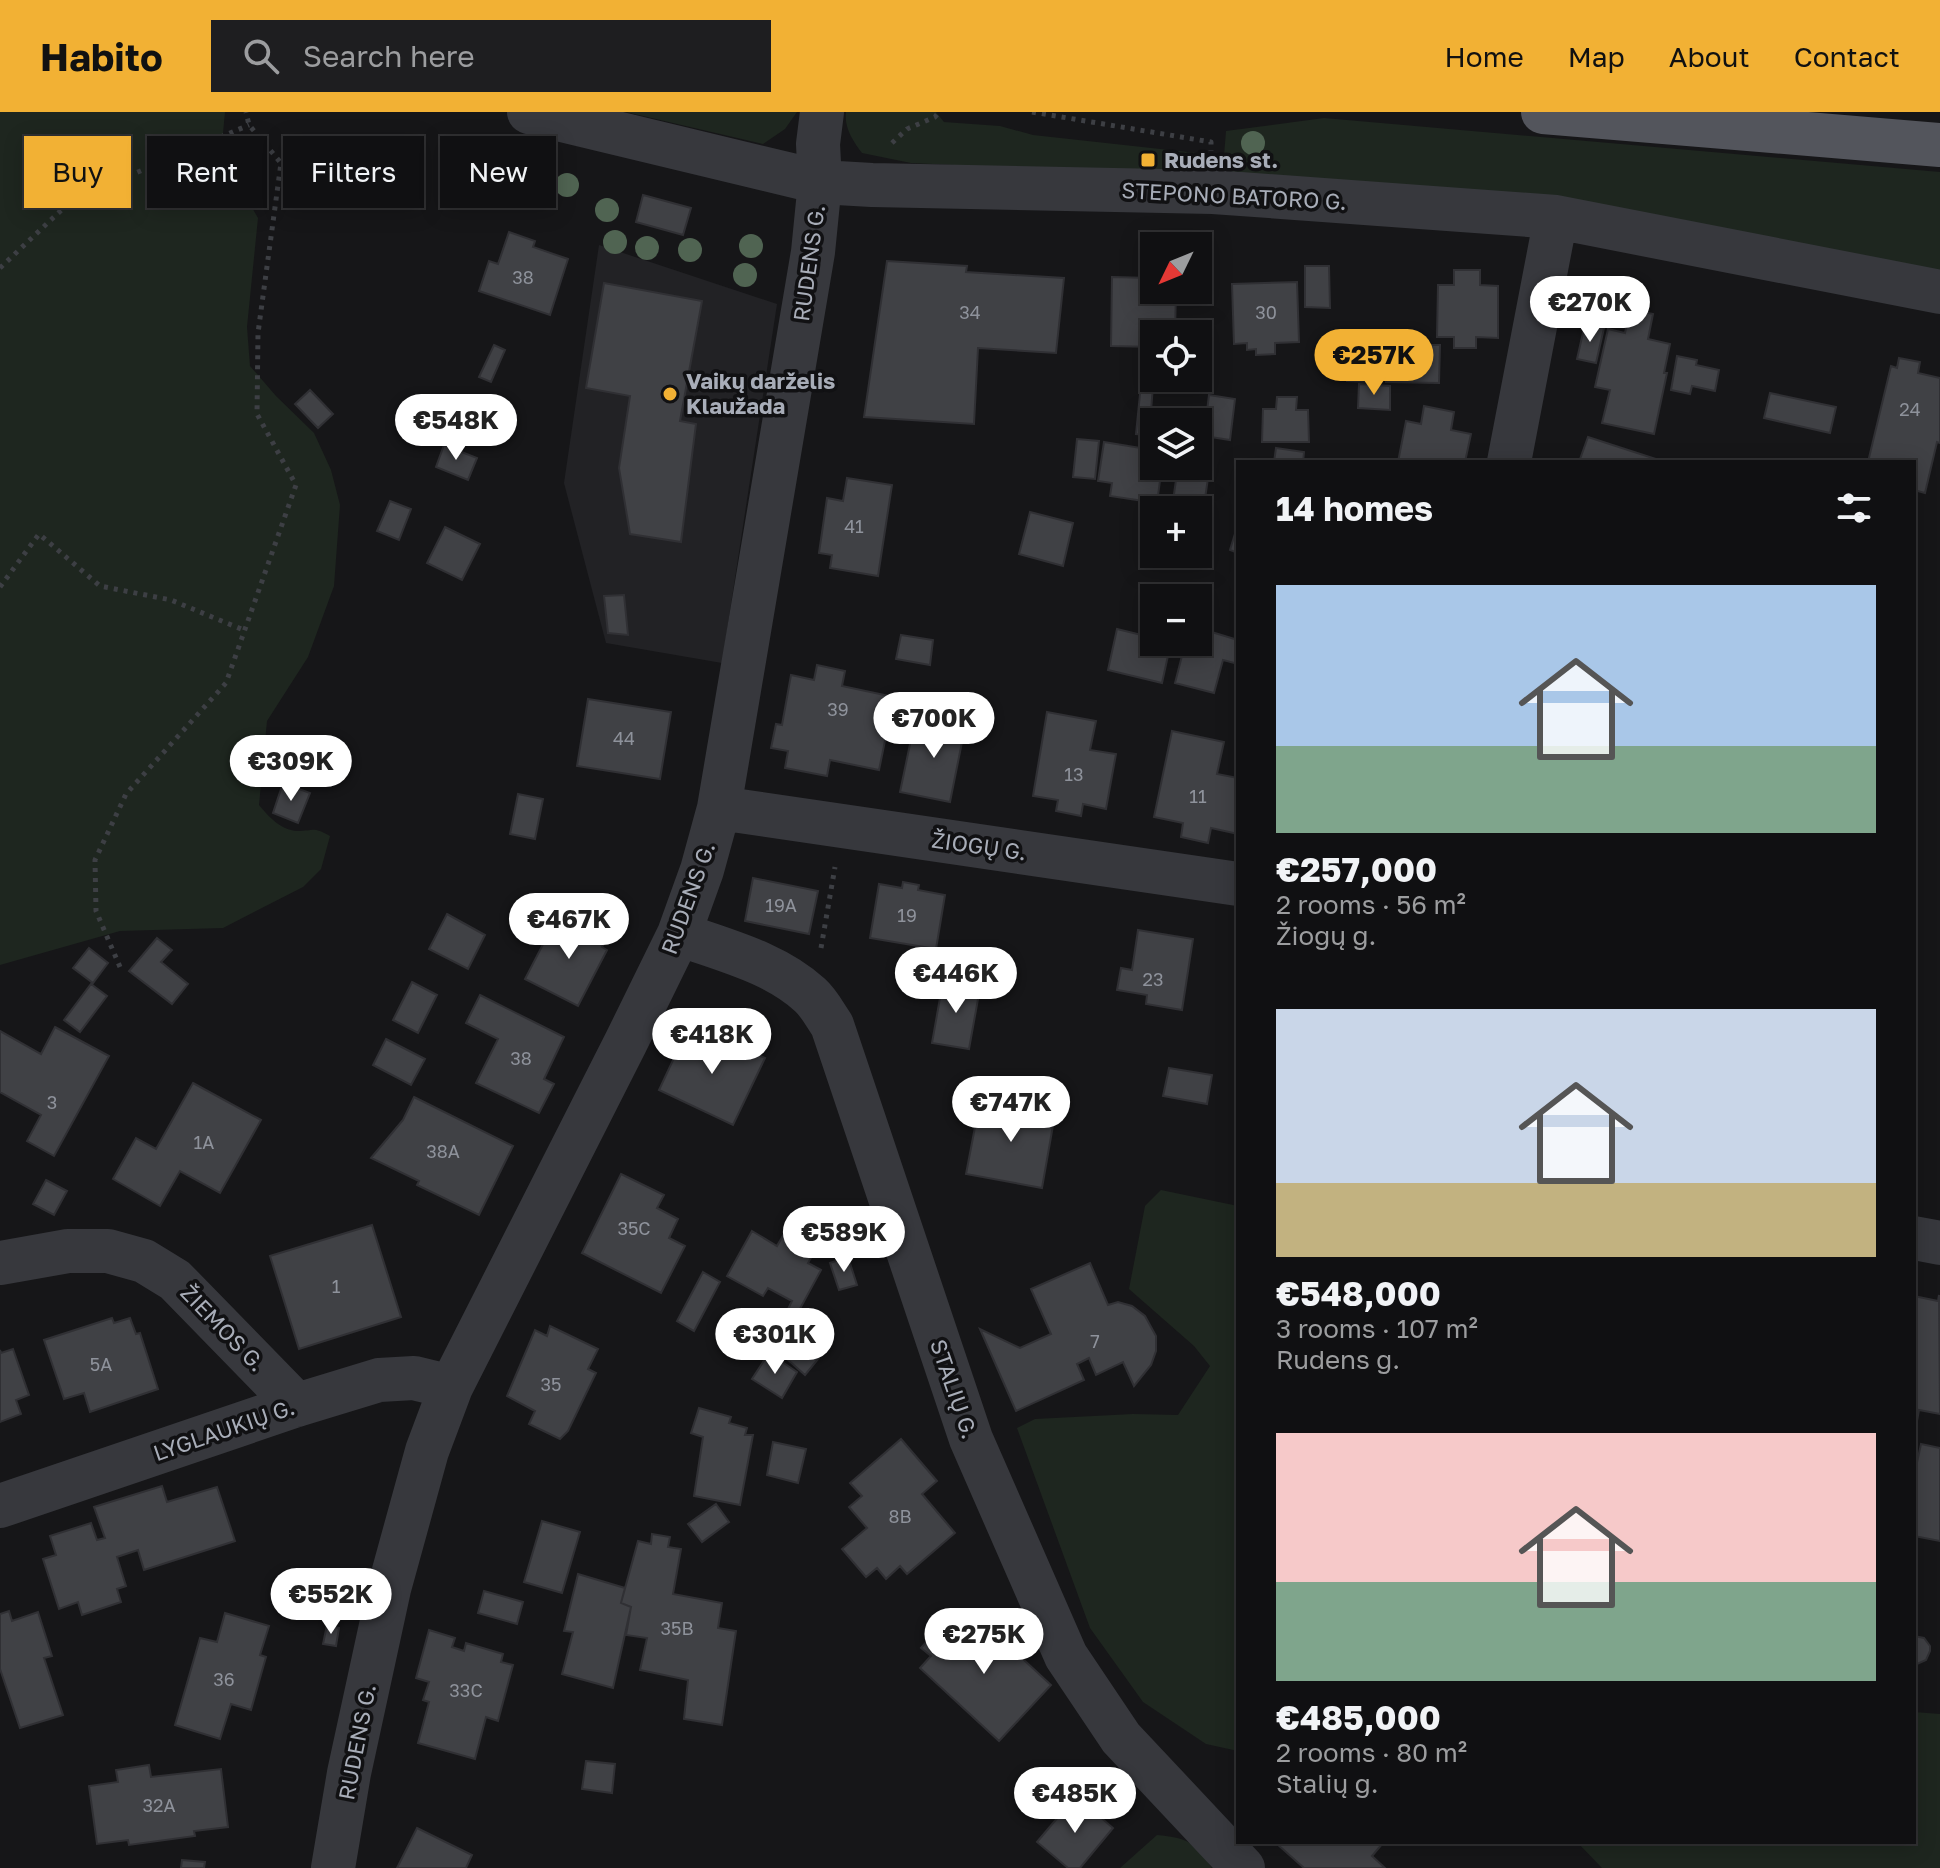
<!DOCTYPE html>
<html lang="en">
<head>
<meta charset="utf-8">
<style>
  :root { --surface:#101012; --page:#1e1e20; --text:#f1f3f6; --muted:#9c9d9f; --line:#303032; --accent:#f2b134 }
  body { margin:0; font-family:"Golos Text",sans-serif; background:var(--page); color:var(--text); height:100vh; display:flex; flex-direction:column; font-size:30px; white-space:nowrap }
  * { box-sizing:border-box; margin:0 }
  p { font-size:26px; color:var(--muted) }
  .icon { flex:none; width:44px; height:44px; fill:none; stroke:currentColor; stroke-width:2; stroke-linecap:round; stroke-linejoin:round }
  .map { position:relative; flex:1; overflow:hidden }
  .sheet { position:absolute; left:1236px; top:348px; width:680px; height:1384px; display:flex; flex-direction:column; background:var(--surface); border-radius:0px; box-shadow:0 4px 20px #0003,0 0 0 2px var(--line) }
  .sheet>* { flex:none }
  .hud { position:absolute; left:24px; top:24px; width:760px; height:72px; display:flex; gap:16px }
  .needle { width:52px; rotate:227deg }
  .buttons { position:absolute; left:1140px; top:120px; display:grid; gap:16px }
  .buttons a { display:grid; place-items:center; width:72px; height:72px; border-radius:0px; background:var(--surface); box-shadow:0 4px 20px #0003,0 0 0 2px var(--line); font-size:40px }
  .price { position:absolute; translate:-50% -68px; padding:0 18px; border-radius:28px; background:#fff; color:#222; font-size:26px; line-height:52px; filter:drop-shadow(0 2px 4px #0008) }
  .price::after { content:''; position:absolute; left:50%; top:48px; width:24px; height:18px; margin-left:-12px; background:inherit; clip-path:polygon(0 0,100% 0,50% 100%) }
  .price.current { background:var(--accent); color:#111 }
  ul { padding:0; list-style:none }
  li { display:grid; align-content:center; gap:16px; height:424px; padding:0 40px }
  li span { display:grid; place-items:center; height:248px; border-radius:0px; color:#555 }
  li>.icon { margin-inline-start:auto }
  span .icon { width:144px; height:144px; fill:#fffc; stroke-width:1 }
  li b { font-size:34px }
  h2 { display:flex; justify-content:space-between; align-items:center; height:96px; padding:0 40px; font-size:34px }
  .chip { padding:0 28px; border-radius:0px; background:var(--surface); box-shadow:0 4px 20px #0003,0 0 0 2px var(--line); font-size:28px; line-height:72px }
  .chip.current { background:var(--accent); color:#111 }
  header { display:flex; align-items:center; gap:48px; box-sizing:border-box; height:112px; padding:0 40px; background:var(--accent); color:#111 }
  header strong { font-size:38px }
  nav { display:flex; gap:44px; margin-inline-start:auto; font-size:28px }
  .search { width:560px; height:72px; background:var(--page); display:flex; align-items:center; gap:20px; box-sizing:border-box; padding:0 28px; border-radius:0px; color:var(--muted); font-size:30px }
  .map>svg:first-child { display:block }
</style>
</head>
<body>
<header>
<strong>Habito</strong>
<div class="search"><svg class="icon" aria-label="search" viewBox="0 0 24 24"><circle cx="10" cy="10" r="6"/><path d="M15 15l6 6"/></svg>Search here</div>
<nav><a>Home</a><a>Map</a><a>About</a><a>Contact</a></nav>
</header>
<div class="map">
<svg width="1940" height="1756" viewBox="0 0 1940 1756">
  <rect width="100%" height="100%" fill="#161618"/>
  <path fill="#222225" d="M 599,133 L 777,192 L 722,551 L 606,531 L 564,371 Z"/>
  <path fill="#1e261f" d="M 0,0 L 225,0 L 221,42 L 258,106 L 247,215 L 250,254 L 276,284 L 314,321 L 331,358 L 340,393 L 334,474 L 308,545 L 267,609 L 259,693 C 269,705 281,718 297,719 C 315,719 312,714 330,724 L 321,757 L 303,775 L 223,816 L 120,819 L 0,853 Z
    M 626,0 L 797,0 L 785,17 L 763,32 Z
    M 846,0 L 936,0 L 944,10 L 1000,14 L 1033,23 L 1224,44 L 1226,19 L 1324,6 L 1940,60 L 1940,161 L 1376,73 L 911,51 L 862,41 C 853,29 844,16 846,0 Z
    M 1161,1078 L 1238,1094 L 1238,1639 L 1206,1632 L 1143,1590 L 1090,1516 L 1017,1316 L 1035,1307 L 1133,1302 L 1178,1303 L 1210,1254 L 1194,1234 L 1129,1177 L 1145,1094 Z
    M 1914,1600 L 1940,1602 L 1940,1756 L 1602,1756 L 1577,1730 L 1914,1730 Z
    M 1157,1723 C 1188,1726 1195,1730 1212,1756 L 1120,1756 Z"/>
  <path fill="#404145" stroke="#303034" stroke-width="2" d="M 643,83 L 691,96 L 683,123 L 636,110 Z
    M 509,120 L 535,129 L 533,135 L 568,147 L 550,203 L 479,179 L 489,149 L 498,152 Z
    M 887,149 L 967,154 L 966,160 L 1064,166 L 1056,241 L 978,236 L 974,312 L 864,305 Z
    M 1305,154 L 1329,154 L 1330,196 L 1305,195 Z
    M 1454,158 L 1480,158 L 1480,173 L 1498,174 L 1498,226 L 1476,225 L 1476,236 L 1454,236 L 1454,225 L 1437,225 L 1438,173 L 1454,173 Z
    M 1112,165 L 1151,166 L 1151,173 L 1154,173 L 1154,178 L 1176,178 L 1175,222 L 1154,222 L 1154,235 L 1111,234 Z
    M 1297,170 L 1299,230 L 1275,231 L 1275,242 L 1256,243 L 1256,237 L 1247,238 L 1247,231 L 1234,232 L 1232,172 Z
    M 604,171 L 702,189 L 680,309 L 696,312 L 681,430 L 630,422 L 619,356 L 630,284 L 586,276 Z
    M 1630,197 L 1653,202 L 1648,227 L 1670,232 L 1664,261 L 1667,261 L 1654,322 L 1602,311 L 1610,278 L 1595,275 L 1608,217 L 1625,221 Z
    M 1585,212 L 1604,216 L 1596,251 L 1577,247 Z
    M 494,233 L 505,238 L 491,270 L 479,265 Z
    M 1414,233 L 1440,233 L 1439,271 L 1386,270 L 1386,245 L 1414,245 Z
    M 1347,238 L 1373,238 L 1372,270 L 1347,269 Z
    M 1677,244 L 1697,248 L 1696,253 L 1719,258 L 1715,279 L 1692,274 L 1690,282 L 1671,278 Z
    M 1899,246 L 1920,250 L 1918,261 L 1940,266 L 1940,331 L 1937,330 L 1925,381 L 1914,378 L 1914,350 L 1868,350 L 1891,254 L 1897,256 Z
    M 1141,272 L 1153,273 L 1151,300 L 1156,301 L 1153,328 L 1146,327 L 1147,323 L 1136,322 Z
    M 1359,272 L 1390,274 L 1390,298 L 1358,296 Z
    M 310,278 L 333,302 L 318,316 L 295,292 Z
    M 1770,281 L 1836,295 L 1830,321 L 1764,306 Z
    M 1209,283 L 1235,287 L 1230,328 L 1204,324 Z
    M 1277,285 L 1297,285 L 1296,298 L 1308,298 L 1309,330 L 1262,330 L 1263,297 L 1276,297 Z
    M 1424,294 L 1454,300 L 1451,318 L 1471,322 L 1465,350 L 1398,350 L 1406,309 L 1421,312 Z
    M 1588,325 L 1665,350 L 1579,350 Z
    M 1077,327 L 1099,329 L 1095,367 L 1073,365 Z
    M 1104,330 L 1141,336 L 1140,346 L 1154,349 L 1154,354 L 1162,354 L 1157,391 L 1110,384 L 1112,371 L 1098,369 Z
    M 444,333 L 477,346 L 468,368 L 436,355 Z
    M 1276,336 L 1304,340 L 1303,350 L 1274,350 Z
    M 1198,350 L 1210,352 L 1204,394 L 1173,389 L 1178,354 L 1198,354 Z
    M 847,366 L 892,373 L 878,464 L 830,456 L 832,443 L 819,441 L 827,386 L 843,389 Z
    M 390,389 L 411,397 L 399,428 L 377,419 Z
    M 1030,400 L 1073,411 L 1063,454 L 1019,442 Z
    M 1238,412 L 1238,441 L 1230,438 Z
    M 445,415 L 480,432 L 462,468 L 427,451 Z
    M 624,483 L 628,523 L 608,521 L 604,484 Z
    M 1117,517 L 1154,526 L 1154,530 L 1171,530 L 1162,571 L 1108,558 Z
    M 1205,518 L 1238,528 L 1238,552 L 1223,548 L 1214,581 L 1175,571 L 1185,532 L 1200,536 Z
    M 901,523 L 933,528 L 930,553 L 896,547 Z
    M 817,553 L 845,559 L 842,574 L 894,585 L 879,658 L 830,648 L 827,664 L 785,656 L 788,639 L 771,636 L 776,612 L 782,613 L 791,563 L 814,568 Z
    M 588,587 L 671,600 L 660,667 L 577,654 Z
    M 1047,600 L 1096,609 L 1090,638 L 1116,642 L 1106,697 L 1083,692 L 1081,704 L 1056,699 L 1058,688 L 1033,684 Z
    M 937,605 L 966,610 L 950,690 L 900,680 L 914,613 L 934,617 Z
    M 1172,619 L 1224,630 L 1217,662 L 1238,666 L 1238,722 L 1211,716 L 1208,731 L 1181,725 L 1183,711 L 1154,705 Z
    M 283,671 L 310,681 L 298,711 L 273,701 Z
    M 518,682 L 543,687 L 535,727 L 510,722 Z
    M 753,766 L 818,779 L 809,822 L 745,809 Z
    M 903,770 L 919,773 L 918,778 L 945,783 L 936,837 L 870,826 L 879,772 L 902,776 Z
    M 447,802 L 485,823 L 468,857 L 429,837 Z
    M 581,809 L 609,823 L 602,835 L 607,838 L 578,894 L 525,867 L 554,811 L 574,822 Z
    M 1138,818 L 1193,827 L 1182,898 L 1146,892 L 1147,883 L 1117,878 L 1121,856 L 1132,858 Z
    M 157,826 L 172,838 L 161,850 L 188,872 L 172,892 L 129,859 Z
    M 89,836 L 108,851 L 93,871 L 73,856 Z
    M 943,869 L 980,876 L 969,937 L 932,931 Z
    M 412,870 L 437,883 L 418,921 L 393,908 Z
    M 91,872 L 107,884 L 80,920 L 64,908 Z
    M 480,883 L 564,925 L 544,967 L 554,972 L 539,1001 L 476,971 L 498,927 L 466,911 Z
    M 55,915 L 109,944 L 54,1044 L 27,1029 L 41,1003 L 0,980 L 0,919 L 41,942 Z
    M 688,916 L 730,936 L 732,931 L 765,946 L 733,1013 L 659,978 Z
    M 386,927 L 425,947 L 411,973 L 373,953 Z
    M 1169,956 L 1212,963 L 1207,992 L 1163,984 Z
    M 193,971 L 261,1008 L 220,1081 L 180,1059 L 160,1094 L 113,1067 L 136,1026 L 156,1037 Z
    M 414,985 L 513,1034 L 479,1103 L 417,1073 L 419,1069 L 371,1046 L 403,1008 Z
    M 980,989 L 1055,1002 L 1042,1076 L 966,1062 Z
    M 621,1062 L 664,1083 L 657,1096 L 678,1107 L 669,1126 L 685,1134 L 661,1181 L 582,1141 Z
    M 46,1068 L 67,1079 L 54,1103 L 33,1092 Z
    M 372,1113 L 401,1205 L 299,1237 L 270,1144 Z
    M 752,1119 L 777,1134 L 785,1120 L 816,1137 L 808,1151 L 821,1158 L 795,1206 L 786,1201 L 792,1189 L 768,1176 L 763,1184 L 727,1164 Z
    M 848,1145 L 857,1173 L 839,1178 L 830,1151 Z
    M 1090,1151 L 1108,1193 L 1118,1190 L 1132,1194 L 1145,1204 L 1156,1224 L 1156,1239 L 1151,1253 L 1134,1274 L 1123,1250 L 1096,1263 L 1089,1246 L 1077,1252 L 1084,1268 L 1016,1299 L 980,1217 L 1020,1236 L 1051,1222 L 1031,1177 Z
    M 703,1160 L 720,1170 L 694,1219 L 677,1209 Z
    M 1939,1183 L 1940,1302 L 1919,1298 L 1915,1320 L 1914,1184 L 1938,1189 Z
    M 112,1206 L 114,1211 L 130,1206 L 136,1222 L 140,1221 L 158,1277 L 90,1300 L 84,1281 L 64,1287 L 44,1228 Z
    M 550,1214 L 598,1237 L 588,1257 L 596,1261 L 568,1319 L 560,1327 L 529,1312 L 535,1299 L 507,1284 L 535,1218 L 547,1224 Z
    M 801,1231 L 819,1246 L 805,1263 L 787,1247 Z
    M 13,1237 L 29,1283 L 16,1288 L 21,1302 L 0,1310 L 0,1238 L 1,1241 Z
    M 769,1241 L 797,1260 L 782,1286 L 752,1267 Z
    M 699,1296 L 731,1305 L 729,1311 L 747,1316 L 745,1323 L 753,1323 L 740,1393 L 694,1384 L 703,1325 L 691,1321 Z
    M 901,1327 L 937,1369 L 922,1382 L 955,1421 L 907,1462 L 900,1454 L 886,1467 L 877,1456 L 866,1465 L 842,1437 L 867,1416 L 849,1395 L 862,1384 L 850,1371 Z
    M 773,1330 L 806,1337 L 798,1371 L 767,1363 Z
    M 1921,1332 L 1940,1336 L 1940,1429 L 1914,1424 L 1914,1364 Z
    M 162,1374 L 167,1390 L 217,1375 L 235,1429 L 144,1458 L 138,1438 L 117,1445 L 126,1474 L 117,1477 L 121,1490 L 82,1503 L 78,1490 L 59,1497 L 43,1447 L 56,1443 L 50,1424 L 91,1411 L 97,1428 L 105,1426 L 94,1395 Z
    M 716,1392 L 729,1410 L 702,1430 L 688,1412 Z
    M 542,1409 L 580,1420 L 562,1481 L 524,1470 Z
    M 652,1422 L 670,1425 L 668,1435 L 681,1437 L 673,1482 L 722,1491 L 718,1516 L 736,1519 L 722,1613 L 684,1607 L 688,1568 L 640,1558 L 647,1526 L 626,1523 L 631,1495 L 621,1491 L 638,1429 L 651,1432 Z
    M 578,1462 L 625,1476 L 621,1491 L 631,1495 L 613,1576 L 562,1562 L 573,1520 L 564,1519 Z
    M 484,1479 L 523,1490 L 517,1512 L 478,1501 Z
    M 9,1499 L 12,1509 L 38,1500 L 52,1544 L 44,1546 L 63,1603 L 20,1616 L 0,1557 L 0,1502 Z
    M 225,1501 L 269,1514 L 260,1543 L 266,1545 L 251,1598 L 231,1592 L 220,1627 L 175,1613 L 200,1526 L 217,1530 Z
    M 973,1501 L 1051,1573 L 999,1629 L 920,1556 L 931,1544 L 921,1536 L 937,1518 L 948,1527 Z
    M 327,1513 L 339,1516 L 336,1534 L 323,1532 Z
    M 429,1518 L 455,1526 L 452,1535 L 464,1539 L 466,1531 L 503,1542 L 501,1550 L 513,1553 L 498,1609 L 486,1605 L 475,1647 L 418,1631 L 429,1590 L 423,1588 L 429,1570 L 416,1566 Z
    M 1914,1524 L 1924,1526 L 1930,1534 L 1930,1539 L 1926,1548 L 1917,1552 L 1914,1552 Z
    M 586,1649 L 615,1652 L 612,1681 L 582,1677 Z
    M 149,1653 L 151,1665 L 221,1657 L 228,1715 L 194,1719 L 195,1724 L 129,1733 L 128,1728 L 97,1732 L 89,1674 L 118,1670 L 116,1658 Z
    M 1076,1684 L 1113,1716 L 1080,1756 L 1068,1756 L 1037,1730 Z
    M 417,1716 L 472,1743 L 466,1756 L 397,1756 Z
    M 1279,1730 L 1382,1730 L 1383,1731 L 1372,1744 L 1385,1756 L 1304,1756 L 1277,1732 Z
    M 182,1748 L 205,1750 L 204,1756 L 181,1756 Z"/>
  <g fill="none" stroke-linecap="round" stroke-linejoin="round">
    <path stroke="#3d3f44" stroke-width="5" stroke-dasharray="4 6" stroke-linecap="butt" d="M 1032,0 L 1211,30 L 1211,39
      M 892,31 L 907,17 L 935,5 L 939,0
      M 0,156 L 72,88 L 249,13
      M 0,475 L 39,422 L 100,474 L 171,488 L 246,519
      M 821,836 L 835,755
      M 120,855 L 96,799 L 95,748 L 126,682 L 226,571 L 296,373 L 257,302 L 258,221 L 281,51 L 249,13 L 246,0"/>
    <path stroke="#37383d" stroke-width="44" d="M 529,0 L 820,70 L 872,73 L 1213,80 L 1556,105 L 1940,180
      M 1509,350 L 1556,105
      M 719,696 L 1238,772
      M 679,822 C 723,838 774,850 810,883 C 819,891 825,903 832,913 L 971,1327 L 1066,1544 L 1121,1626 L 1243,1756
      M 1914,1126 L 1940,1131
      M 0,1151 L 68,1139 L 108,1139 L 144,1149 L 175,1168 L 297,1293
      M 0,1394 L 297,1293 L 379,1268 L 414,1266 L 451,1275
      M 333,1756 L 349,1661 L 389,1477 L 427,1339 L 451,1275 L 626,930 L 679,822 L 702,758 L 719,696 L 813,140 L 820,70 L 818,32 L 822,0"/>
    <path stroke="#53555c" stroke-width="44" d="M 1543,0 L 1940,33"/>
  </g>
  <g fill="#506452">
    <circle cx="1253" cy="31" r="12"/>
    <circle cx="508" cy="54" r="12"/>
    <circle cx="530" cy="64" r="12"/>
    <circle cx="567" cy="73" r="12"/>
    <circle cx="607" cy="98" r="12"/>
    <circle cx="615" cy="130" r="12"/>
    <circle cx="751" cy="134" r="12"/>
    <circle cx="647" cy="136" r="12"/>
    <circle cx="690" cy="138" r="12"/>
    <circle cx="745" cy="163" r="12"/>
  </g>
  <g fill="#f2b134" stroke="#111113" stroke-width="3">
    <rect x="1140" y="40" width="16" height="16" rx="4"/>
    <circle cx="670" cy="282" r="8"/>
  </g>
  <g text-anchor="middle" stroke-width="7" stroke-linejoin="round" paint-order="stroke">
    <g font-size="18" fill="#8e929b">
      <text x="523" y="172">38</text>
      <text x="970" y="207">34</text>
      <text x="1266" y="207">30</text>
      <text x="1910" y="304">24</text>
      <text x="854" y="421">41</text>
      <text x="838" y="604">39</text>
      <text x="624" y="633">44</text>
      <text x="1074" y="669">13</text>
      <text x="1198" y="691">11</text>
      <text x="781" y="800">19A</text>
      <text x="907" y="810">19</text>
      <text x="1153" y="874">23</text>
      <text x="521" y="953">38</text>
      <text x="52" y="997">3</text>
      <text x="204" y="1037">1A</text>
      <text x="443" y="1046">38A</text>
      <text x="634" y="1123">35C</text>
      <text x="336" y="1181">1</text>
      <text x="1095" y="1236">7</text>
      <text x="101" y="1259">5A</text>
      <text x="551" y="1279">35</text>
      <text x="900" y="1411">8B</text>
      <text x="677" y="1523">35B</text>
      <text x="224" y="1574">36</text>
      <text x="466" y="1585">33C</text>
      <text x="159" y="1700">32A</text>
    </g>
    <g font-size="22" font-weight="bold" fill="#a8adb8" stroke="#111113" text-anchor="start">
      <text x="1164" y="56">Rudens st.</text>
      <text x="686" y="277">Vaikų darželis<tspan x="686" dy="25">Klaužada</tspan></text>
    </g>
    <g font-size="22" fill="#a8adb8" stroke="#111113">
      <text transform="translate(1234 84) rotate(3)" y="8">STEPONO BATORO G.</text>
      <text transform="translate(809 151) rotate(-82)" y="8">RUDENS G.</text>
      <text transform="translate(979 734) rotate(8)" y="8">ŽIOGŲ G.</text>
      <text transform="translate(688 786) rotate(-70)" y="8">RUDENS G.</text>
      <text transform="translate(223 1216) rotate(46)" y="8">ŽIEMOS G.</text>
      <text transform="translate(954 1277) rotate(71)" y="8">STALIŲ G.</text>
      <text transform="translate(224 1318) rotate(-19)" y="8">LYGLAUKIŲ G.</text>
      <text transform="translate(357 1630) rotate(-79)" y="8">RUDENS G.</text>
    </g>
  </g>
</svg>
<div class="buttons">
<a><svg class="needle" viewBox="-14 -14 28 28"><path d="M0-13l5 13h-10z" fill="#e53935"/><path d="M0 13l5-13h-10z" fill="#9c9d9f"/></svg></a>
<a><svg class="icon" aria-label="locate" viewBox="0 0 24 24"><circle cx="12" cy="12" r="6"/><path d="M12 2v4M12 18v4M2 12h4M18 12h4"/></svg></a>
<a><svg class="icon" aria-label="layers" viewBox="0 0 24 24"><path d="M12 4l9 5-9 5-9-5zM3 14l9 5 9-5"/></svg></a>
<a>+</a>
<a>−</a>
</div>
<b class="price" style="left:1590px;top:232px">€270K</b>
<b class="price current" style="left:1374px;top:285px">€257K</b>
<b class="price" style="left:456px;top:350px">€548K</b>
<b class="price" style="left:934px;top:648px">€700K</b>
<b class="price" style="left:291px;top:691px">€309K</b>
<b class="price" style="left:569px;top:849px">€467K</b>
<b class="price" style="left:956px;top:903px">€446K</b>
<b class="price" style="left:712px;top:964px">€418K</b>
<b class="price" style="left:1011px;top:1032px">€747K</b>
<b class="price" style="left:844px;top:1162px">€589K</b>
<b class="price" style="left:775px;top:1264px">€301K</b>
<b class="price" style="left:331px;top:1524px">€552K</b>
<b class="price" style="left:984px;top:1564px">€275K</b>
<b class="price" style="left:1075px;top:1723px">€485K</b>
<div class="hud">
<a class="chip current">Buy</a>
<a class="chip">Rent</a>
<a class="chip">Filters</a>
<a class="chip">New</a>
</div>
<section class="sheet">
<h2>14 homes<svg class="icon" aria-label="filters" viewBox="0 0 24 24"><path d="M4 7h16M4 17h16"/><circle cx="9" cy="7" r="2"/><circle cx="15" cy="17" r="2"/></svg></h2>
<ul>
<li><span style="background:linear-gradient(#a9c7e8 65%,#7fa58c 0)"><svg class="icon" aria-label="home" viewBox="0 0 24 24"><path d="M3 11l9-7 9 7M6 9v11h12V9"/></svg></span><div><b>€257,000</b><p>2 rooms · 56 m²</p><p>Žiogų g.</p></div></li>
<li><span style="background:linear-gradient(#c9d6e8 70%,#c2b280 0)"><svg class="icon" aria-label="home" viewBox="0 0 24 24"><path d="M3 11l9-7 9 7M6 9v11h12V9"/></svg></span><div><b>€548,000</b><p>3 rooms · 107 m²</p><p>Rudens g.</p></div></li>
<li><span style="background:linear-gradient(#f6c9c9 60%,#7fa58c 0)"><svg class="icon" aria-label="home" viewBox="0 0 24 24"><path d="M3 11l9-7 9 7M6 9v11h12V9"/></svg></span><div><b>€485,000</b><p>2 rooms · 80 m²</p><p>Stalių g.</p></div></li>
</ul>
</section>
</div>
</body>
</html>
